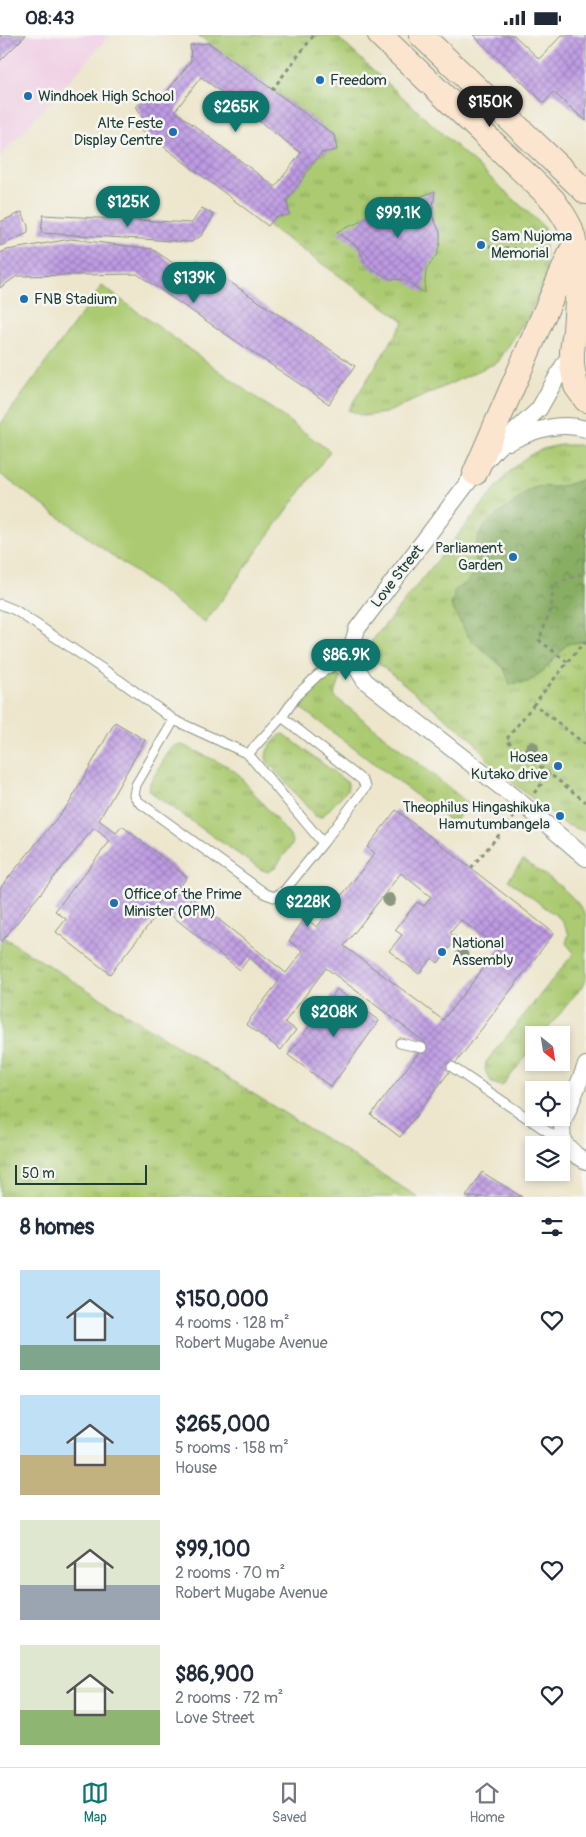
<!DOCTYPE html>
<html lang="en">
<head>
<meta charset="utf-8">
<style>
  :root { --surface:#fff; --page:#f6f6f7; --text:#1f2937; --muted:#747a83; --line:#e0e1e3; --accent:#0f766e }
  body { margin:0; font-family:Pangolin,sans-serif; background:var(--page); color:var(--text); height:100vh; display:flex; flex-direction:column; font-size:19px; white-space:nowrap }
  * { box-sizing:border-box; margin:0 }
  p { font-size:16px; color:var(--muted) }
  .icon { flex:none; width:28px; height:28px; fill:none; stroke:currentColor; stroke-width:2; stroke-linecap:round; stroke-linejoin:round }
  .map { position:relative; height:1162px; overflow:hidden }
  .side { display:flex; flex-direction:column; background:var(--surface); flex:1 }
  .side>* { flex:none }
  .needle { width:32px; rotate:150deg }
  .tools { position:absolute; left:525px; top:991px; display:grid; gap:10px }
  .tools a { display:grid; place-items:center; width:45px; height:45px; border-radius:0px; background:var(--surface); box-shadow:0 2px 8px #0003; font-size:25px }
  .scale { position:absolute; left:15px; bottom:12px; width:132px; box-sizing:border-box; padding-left:5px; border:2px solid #1f3d34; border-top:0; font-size:14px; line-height:18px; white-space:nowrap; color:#1f3d34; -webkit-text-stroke:4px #f6f6f2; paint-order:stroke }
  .price { position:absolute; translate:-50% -42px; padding:0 11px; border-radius:18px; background:var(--accent); color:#fff; font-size:16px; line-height:32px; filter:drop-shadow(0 1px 2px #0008) }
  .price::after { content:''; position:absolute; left:50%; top:30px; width:15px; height:11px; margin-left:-8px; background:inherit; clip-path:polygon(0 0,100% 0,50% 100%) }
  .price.on { background:#222; color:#fff }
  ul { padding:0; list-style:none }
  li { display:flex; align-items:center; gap:15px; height:125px; padding:0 20px }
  li span { display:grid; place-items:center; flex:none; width:140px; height:100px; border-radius:0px; color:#555 }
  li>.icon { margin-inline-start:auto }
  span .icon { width:60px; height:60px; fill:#fffc; stroke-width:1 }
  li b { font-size:21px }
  h2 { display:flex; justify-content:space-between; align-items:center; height:60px; padding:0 20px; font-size:21px }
  .status { display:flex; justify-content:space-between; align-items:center; height:35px; padding:0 25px; background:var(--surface); direction:ltr }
  .status svg { height:14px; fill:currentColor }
  .dock { display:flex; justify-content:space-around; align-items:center; height:70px; border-top:1px solid var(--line); background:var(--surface); font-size:14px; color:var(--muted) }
  .dock a { display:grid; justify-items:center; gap:2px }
  .dock .on { color:var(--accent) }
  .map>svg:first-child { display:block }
</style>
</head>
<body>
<div class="status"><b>08:43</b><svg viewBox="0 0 49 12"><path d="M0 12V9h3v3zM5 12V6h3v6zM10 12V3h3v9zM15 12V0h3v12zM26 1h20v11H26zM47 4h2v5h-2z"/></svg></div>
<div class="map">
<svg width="586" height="1162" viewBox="0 0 586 1162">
  <defs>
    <pattern id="grass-tufts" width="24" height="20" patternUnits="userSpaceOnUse" patternTransform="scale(1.25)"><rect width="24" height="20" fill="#abca71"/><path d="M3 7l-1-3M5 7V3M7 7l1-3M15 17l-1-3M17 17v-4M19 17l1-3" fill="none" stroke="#8ba55e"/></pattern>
    <pattern id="forest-crowns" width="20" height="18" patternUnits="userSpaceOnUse" patternTransform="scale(1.25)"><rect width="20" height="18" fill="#88ae63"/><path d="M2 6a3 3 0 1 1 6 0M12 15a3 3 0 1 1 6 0" fill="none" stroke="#6f8f52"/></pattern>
    <pattern id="building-cross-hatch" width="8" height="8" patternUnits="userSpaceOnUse" patternTransform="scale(1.25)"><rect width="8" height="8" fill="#be9ae3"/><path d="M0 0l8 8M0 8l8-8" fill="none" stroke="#9a7fb9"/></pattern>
  </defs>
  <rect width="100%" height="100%" fill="#f6f6f2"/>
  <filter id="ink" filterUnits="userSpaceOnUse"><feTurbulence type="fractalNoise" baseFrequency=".02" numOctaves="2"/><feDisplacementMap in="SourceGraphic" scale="10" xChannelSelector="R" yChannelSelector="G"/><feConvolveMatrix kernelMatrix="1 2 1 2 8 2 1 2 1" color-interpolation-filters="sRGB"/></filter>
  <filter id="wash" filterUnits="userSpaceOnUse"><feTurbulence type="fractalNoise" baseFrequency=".0096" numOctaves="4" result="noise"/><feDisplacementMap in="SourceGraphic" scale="20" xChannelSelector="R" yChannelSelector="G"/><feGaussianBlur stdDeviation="1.12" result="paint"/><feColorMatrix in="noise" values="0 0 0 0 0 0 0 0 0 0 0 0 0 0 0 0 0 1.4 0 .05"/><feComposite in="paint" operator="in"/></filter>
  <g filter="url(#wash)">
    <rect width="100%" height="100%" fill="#ede6cc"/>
    <path fill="#f0d0e5" d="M 0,0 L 110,0 L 0,122 Z"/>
    <path fill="url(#grass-tufts)" stroke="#658452" d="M 198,0 L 335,0 L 544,192 L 546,243 L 530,278 L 498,327 L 386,378 L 363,381 L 348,375 L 404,286 L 268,191 L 275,182 L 289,180 L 287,165 L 321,118 L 336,115 L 334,100 Z
      M 561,410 L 578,410 L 586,413 L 586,797 L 565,789 L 496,735 L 473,705 L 377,627 L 371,618 L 371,607 L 509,437 C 527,420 536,414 561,410 Z
      M 331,638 L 341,643 L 334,661 L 468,768 L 454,789 L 298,671 L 300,659 L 319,641 Z
      M 284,699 L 348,748 L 348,754 L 323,781 L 319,782 L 315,781 L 267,726 C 263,716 273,707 280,700 Z
      M 177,710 L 182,710 L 227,731 L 237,738 L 290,801 L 293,808 L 275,833 L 268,837 L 260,834 L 155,761 L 149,755 L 150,748 L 171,713 Z
      M 523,825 C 546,841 572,856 586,880 L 586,946 L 543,1000 L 534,1000 L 534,1012 L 502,1051 L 492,1048 L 485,1035 L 486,1027 L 574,918 L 566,908 L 569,899 L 561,884 L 508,845 Z
      M 0,900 L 418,1162 L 0,1162 Z"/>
    <path fill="url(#forest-crowns)" stroke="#54764c" d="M 586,443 L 586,606 L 567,609 L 544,635 L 528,647 L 510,650 L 504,633 L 469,603 L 451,570 L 456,554 L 466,548 L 476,538 C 471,497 483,489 515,467 C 521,463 527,455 533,453 C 543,450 551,453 560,451 C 569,450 578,446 586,443 Z"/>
    <path fill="#abca71" stroke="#658452" d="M 102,251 L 330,416 L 205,588 L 0,439 L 0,390 Z"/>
    <g id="blocks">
      <path fill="url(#building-cross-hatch)" fill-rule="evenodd" d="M 0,0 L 26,0 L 0,26 Z
        M 473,0 L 514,0 L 539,24 L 562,0 L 586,0 L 586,86 L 553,57 L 544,68 Z
        M 209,8 L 334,100 L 337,115 L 321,118 L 287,165 L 289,180 L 275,182 L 268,191 L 139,93 L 144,86 L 136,71 L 142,67 L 161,64 L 191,26 L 190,10 ZM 201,42 L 301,118 L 275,152 L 175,76 Z
        M 435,156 L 432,180 L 440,197 L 440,208 L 437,219 L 426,235 L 424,258 L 404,245 L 391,244 L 373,235 L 364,226 L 359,213 L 336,197 L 362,186 L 369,177 L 379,168 L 391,164 L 402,163 L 412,165 Z
        M 202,173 L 214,180 L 201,201 L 191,207 L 41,198 L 43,180 L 192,188 Z
        M 22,177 L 28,191 L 28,198 L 0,211 L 0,187 Z
        M 71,204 L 152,214 L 188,238 L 197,225 L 355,331 L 329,369 L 137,239 L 17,241 L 0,253 L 0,218 L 7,215 Z
        M 115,687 L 145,705 L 99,785 L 116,798 L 122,791 L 187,842 L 179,853 L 286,938 L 303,916 L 289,906 L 305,883 L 317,892 L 375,818 L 367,812 L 396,775 L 554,898 L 400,1102 L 371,1080 L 426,1008 L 326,933 L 285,987 L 296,995 L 281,1015 L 246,989 L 279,946 L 249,923 L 240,935 L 162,873 L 110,939 L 56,897 L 66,884 L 55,876 L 110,806 L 94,793 L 1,907 L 0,906 L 0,853 L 70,767 ZM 401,838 L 431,862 L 424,871 L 417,867 L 395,895 L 402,900 L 389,916 L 419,939 L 432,923 L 438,928 L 457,903 L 450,898 L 461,885 L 499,913 L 443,985 L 344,911 Z
        M 337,954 L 379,986 L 331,1052 L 288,1020 Z
        M 482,1137 L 522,1162 L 466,1162 Z"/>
    </g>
  </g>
  <g filter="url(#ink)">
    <use href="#blocks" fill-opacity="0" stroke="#869280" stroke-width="1"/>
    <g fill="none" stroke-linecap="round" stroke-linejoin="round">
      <defs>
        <path id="service" d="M 0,569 L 15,575 L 119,645 L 174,685
          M 248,719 L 282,682
          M 323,808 L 248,719 L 174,685 L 136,750 L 134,760 L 139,767 L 266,859 L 274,862 L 284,856 L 323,808 L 366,752 L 362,745 L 282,682 L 298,659 L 318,640 L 349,621
          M 400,1008 L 422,1013
          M 452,1032 L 563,1107"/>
        <path id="minor" d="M 571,317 L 539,374 L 496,414 L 475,438 L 357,594 L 349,621 L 365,646 L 524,770 L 586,823
          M 509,407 C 534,395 559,386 586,394
          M 586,1030 L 562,1090 L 563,1107 L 576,1120 L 586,1126"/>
        <path id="secondary" d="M 380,0 L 553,165 C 559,174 568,185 571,195 C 582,226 577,263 575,295
          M 421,0 L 586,157
          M 583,283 L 575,295 L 572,316 L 572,331 L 576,351 L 586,365
          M 475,438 L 572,215"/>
      </defs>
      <use href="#service" stroke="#869280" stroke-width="11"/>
      <use href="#minor" stroke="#869280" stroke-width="18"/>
      <use href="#secondary" stroke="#869280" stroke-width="26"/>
      <path stroke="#869280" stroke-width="3" stroke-dasharray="4 4" stroke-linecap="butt" d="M 272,55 L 314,0
        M 481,210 L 548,218
        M 586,609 L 584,607 L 534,669 L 586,710
        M 567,627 L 539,605 L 552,571 L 553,550 L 586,537
        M 534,669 L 506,705 L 586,767
        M 534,758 L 550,739
        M 471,833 L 514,782"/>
      <use href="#service" stroke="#fff" stroke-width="9"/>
      <use href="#minor" stroke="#fff" stroke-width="16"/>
      <use href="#secondary" stroke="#fce5cf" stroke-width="24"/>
    </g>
    <g fill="#8b987f">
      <circle cx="532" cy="713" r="7"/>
      <circle cx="389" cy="865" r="7"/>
      <circle cx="462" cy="921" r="7"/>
    </g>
  </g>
  <g fill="#1f6fb2" stroke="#f6f6f2" stroke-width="2">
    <circle cx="320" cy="45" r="5"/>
    <circle cx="28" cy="61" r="5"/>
    <circle cx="173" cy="97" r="5"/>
    <circle cx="481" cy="210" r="5"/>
    <circle cx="24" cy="264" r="5"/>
    <circle cx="513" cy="522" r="5"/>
    <circle cx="558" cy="731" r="5"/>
    <circle cx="560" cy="781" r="5"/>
    <circle cx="114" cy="868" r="5"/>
    <circle cx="442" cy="917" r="5"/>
  </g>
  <g text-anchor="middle" stroke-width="5" stroke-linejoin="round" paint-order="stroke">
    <g font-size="15" fill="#1f3d34" stroke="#f6f6f2" text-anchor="start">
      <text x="330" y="50">Freedom</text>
      <text x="38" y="66">Windhoek High School</text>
      <text x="163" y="93" text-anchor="end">Alte Feste<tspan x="163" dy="17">Display Centre</tspan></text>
      <text x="491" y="206">Sam Nujoma<tspan x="491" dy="17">Memorial</tspan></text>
      <text x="34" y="269">FNB Stadium</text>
      <text x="503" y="518" text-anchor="end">Parliament<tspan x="503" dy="17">Garden</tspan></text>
      <text x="548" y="727" text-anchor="end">Hosea<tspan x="548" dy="17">Kutako drive</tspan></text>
      <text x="550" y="777" text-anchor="end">Theophilus Hingashikuka<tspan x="550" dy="17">Hamutumbangela</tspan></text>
      <text x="124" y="864">Office of the Prime<tspan x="124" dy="17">Minister (OPM)</tspan></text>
      <text x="452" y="913">National<tspan x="452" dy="17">Assembly</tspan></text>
    </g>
    <g font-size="15" fill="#1f3d34" stroke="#f6f6f2">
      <text transform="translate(397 541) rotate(-52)" y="5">Love Street</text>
    </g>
  </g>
</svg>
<div class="tools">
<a><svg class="needle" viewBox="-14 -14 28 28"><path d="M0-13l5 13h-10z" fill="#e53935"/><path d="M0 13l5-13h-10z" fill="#747a83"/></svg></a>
<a><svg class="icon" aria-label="locate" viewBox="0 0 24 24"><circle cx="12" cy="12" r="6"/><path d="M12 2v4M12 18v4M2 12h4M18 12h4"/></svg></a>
<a><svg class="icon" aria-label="layers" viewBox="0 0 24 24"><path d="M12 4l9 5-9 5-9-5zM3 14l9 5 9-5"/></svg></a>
</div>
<div class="scale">50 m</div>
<b class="price on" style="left:490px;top:93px">$150K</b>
<b class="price" style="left:236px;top:98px">$265K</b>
<b class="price" style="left:128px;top:193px">$125K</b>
<b class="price" style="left:398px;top:204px">$99.1K</b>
<b class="price" style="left:194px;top:269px">$139K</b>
<b class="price" style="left:346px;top:646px">$86.9K</b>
<b class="price" style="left:308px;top:893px">$228K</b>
<b class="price" style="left:334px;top:1003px">$208K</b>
</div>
<section class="side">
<h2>8 homes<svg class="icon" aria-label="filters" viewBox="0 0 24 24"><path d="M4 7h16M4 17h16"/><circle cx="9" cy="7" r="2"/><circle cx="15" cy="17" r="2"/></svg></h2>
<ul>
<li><span style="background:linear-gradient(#bfe0f5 75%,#7fa58c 0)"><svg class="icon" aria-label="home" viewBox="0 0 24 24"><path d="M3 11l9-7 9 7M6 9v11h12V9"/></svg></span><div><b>$150,000</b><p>4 rooms · 128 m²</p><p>Robert Mugabe Avenue</p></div><svg class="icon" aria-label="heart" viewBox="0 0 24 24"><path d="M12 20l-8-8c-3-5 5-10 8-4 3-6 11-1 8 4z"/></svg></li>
<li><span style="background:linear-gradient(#bfe0f5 60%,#c2b280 0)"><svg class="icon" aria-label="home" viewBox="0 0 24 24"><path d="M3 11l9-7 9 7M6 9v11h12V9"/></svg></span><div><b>$265,000</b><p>5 rooms · 158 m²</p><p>House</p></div><svg class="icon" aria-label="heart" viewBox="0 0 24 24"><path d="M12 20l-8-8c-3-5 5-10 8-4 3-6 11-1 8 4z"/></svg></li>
<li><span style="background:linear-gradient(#dfe7d0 65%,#9aa5b1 0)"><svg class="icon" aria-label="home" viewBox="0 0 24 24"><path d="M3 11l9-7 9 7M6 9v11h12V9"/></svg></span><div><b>$99,100</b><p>2 rooms · 70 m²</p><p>Robert Mugabe Avenue</p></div><svg class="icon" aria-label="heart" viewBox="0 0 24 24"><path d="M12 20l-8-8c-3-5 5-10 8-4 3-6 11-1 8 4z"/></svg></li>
<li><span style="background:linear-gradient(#dfe7d0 65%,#8fb573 0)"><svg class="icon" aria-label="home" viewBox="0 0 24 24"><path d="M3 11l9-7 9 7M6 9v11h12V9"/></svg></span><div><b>$86,900</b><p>2 rooms · 72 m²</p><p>Love Street</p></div><svg class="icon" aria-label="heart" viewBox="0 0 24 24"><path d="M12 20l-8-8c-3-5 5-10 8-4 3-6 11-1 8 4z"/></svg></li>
</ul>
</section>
<nav class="dock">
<a class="on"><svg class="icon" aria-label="map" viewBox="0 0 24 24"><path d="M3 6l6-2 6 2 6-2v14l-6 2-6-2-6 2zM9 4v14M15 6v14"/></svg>Map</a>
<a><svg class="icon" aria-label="saved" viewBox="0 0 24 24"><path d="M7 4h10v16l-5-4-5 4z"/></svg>Saved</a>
<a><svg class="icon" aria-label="home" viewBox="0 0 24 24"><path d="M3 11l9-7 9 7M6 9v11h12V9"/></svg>Home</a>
</nav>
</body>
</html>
